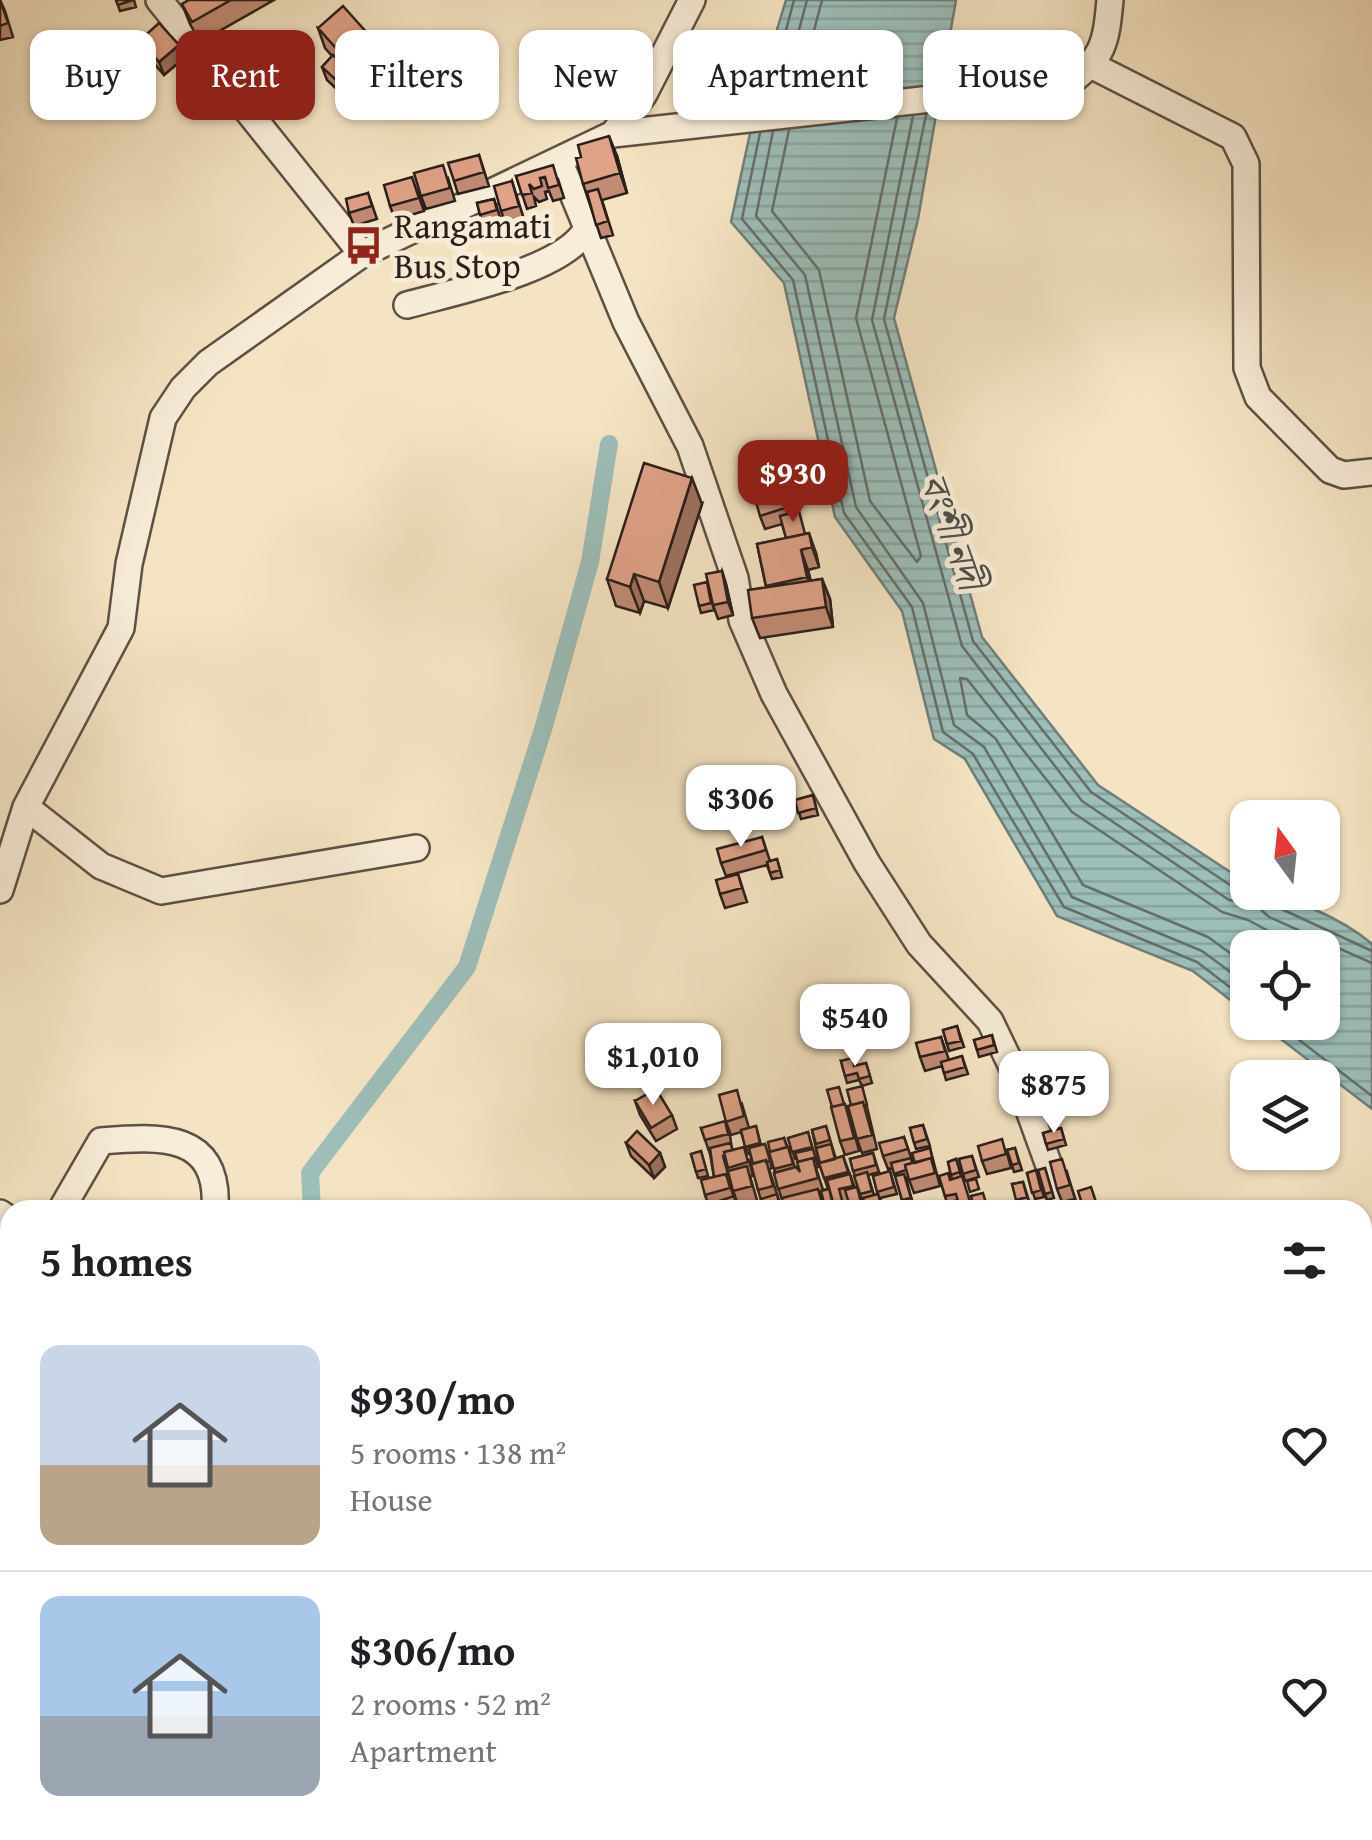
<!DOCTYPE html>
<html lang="en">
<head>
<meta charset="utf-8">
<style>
  :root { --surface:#fff; --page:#f6f6f6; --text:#202124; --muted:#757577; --line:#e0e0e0; --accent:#8f2418 }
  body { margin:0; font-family:"Gentium Book Plus","Noto Serif Bengali",serif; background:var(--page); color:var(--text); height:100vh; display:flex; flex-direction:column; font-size:38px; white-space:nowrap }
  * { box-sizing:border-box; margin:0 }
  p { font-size:32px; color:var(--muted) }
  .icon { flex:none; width:55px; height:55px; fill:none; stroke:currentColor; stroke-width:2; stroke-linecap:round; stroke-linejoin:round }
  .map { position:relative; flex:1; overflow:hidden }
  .sheet { position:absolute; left:0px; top:1200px; width:1372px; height:640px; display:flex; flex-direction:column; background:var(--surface); border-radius:30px 30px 0 0; box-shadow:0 2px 8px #0004 }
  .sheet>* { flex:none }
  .top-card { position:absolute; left:30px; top:30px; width:1312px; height:90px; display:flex; gap:20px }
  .needle { width:65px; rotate:345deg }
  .fabs { position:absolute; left:1230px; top:800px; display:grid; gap:20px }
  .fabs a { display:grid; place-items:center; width:110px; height:110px; border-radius:20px; background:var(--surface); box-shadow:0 2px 8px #0004; font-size:50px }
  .price { position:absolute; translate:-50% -85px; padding:0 22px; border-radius:20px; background:#fff; color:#222; font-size:32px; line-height:65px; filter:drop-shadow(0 2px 5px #0008) }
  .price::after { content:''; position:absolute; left:50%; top:60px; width:30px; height:22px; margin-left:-15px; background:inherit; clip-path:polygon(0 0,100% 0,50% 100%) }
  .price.current { background:var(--accent); color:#fff }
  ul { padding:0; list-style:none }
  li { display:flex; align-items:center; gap:30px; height:250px; padding:0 40px }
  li+li { border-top:2px solid var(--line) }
  li span { display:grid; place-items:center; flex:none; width:280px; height:200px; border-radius:20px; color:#555 }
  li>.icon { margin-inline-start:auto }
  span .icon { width:120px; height:120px; fill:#fffc; stroke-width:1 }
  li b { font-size:42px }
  h2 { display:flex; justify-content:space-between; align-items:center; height:120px; padding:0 40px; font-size:42px }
  .tag { padding:0 35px; border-radius:20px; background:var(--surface); box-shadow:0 2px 8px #0004; font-size:35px; line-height:90px }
  .tag.current { background:var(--accent); color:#fff }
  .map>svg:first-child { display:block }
</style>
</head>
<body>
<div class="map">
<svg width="1372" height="1840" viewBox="0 0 1372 1840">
  <defs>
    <pattern id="water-rules" width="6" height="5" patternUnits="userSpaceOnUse" patternTransform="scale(2.5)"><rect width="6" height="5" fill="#9dbeb9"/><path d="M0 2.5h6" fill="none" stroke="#87a39e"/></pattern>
  </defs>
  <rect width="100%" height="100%" fill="#f5e4c3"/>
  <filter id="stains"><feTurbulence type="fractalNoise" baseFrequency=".002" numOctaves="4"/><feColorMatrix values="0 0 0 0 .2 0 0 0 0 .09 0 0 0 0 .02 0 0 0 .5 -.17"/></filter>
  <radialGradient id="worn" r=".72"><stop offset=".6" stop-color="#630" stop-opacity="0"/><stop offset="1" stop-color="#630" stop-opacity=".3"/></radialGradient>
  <path fill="url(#water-rules)" stroke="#6f7e79" stroke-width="2.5" d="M 786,0 L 956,0 L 918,219 L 894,318 L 982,637 L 1098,785 L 1247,883 L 1248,892 C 1286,893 1343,919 1372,944 L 1372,1109 L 1260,1023 L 1322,1022 L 1322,948 L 1248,948 L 1247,1013 L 1193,971 L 1057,916 L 965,759 L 934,739 L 902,611 L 835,517 L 784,283 L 731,222 L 761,82 Z"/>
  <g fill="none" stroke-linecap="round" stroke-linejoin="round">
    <path stroke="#646e6a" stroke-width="2.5" d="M 796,99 L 822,0
      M 780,101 L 807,0
      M 767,102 L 794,0
      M 926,115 L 884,319 L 973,641 L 1091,792 L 1236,889 L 1248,892
      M 913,116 L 872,320 L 962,646 L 1082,801 L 1229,900 L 1255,904 L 1269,917 L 1372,963
      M 789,130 L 772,211 L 819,270 L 870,501 L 917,562 L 921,556 L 856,318 L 897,118
      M 773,131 L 756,216 L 805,275 L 856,507 L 923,603 L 954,725 L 984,747 L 1072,897 L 1202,951 L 1248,985
      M 760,133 L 742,219 L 793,280 L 844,513 L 912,607 L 943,732 L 973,754 L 1064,907 L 1197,962 L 1248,1001
      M 1268,892 L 1275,906 L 1372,951
      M 1248,966 L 1208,937 L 1083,885 L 996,739 L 967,715 L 960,678 L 967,679 L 1072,812 L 1222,912 L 1248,920 L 1300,948
      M 1276,1022 L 1372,1096"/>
    <path stroke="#9dbeb9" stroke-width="18" d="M 312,1210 L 310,1173 L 467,967 L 544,726 L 590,562 L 609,444
      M 898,1830 L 904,1840"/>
    <defs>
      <path id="minor" d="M 159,0 L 362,254
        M 1093,66 L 1233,137 L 1246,164 L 1247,368 L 1258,397 L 1330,470 L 1344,475 L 1372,472
        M 613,134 L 644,94 L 692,0
        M 559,160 L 626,322 L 690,446 L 735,578 L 742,620 L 774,694 L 867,863 L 919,944 L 990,1021 L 1017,1077 L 1065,1210
        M 407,305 C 453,292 562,271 586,230
        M 26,807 L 101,866 L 161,891 L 416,848
        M 0,890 L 26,807 L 121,628 L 129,564 L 163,418 L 183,388 L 208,363 L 362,254 L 613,134 L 1067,84 C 1104,58 1106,43 1110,0
        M 61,1210 L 101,1141 C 160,1136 220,1132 215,1210
        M 0,1213 L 10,1220
        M 1226,1830 L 1228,1840
        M 1346,1840 L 1357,1830"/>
    </defs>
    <use href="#minor" stroke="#5d5044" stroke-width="30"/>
    <use href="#minor" stroke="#f8edd8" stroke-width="25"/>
  </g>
  <path fill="#c18b75" stroke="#2a1e1a" stroke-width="2.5" d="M 0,0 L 5,11 L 13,37 L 0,40 Z
    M 116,0 L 134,0 L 136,7 L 120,11 Z
    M 189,0 L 274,0 L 200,42 L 190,24 L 182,4 Z
    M 318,28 L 384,64 L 362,83 L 367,97 L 357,108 L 327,80 L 322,67 L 332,56 L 325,48 Z
    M 140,40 L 179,45 L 184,58 L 164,75 L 145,53 Z
    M 408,42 L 413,55 L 407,60 L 414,75 L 406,82 L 387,62 L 382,49 Z
    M 479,155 L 489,186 L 458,194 L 454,181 Z
    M 617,156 L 627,193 L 602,200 L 613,235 L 601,238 L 583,184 Z
    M 516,176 L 558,179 L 564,198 L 553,201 L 549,191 L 545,192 L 547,199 L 539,202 L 534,197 L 536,206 L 527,209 Z
    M 448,178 L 455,201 L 426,209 L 421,196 Z
    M 512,181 L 524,219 L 506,225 L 501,211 Z
    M 417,191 L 424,211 L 395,220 L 390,206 Z
    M 368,193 L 377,219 L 354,226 L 349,213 Z
    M 494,199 L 500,217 L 482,222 L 477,203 Z
    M 781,495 L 788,514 L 806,534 L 816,553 L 819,567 L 808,570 L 811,581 L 822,579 L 830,599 L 833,627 L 760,638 L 752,618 L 766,587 L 757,544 L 786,538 L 782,524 L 765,529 L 760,516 Z
    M 702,504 L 668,608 L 644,601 L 640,613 L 616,606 L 607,579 Z
    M 722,571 L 726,584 L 733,615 L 718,619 L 713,605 Z
    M 707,582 L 714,610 L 701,613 L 699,606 Z
    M 813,795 L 818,815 L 801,819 L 795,800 Z
    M 762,837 L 770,861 L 777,859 L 782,877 L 772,879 L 767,865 L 726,876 L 721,863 Z
    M 738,874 L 747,902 L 725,908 L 720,894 Z
    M 957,1026 L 964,1047 L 949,1051 L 943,1030 Z
    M 992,1035 L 997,1052 L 979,1057 L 974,1040 Z
    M 941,1037 L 949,1060 L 962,1056 L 968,1074 L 946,1080 L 942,1066 L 925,1071 L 920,1057 Z
    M 841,1061 L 855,1066 L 866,1063 L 872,1083 L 862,1086 L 859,1080 L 847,1083 Z
    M 862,1086 L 877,1149 L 862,1153 L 857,1139 L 851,1105 Z
    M 635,1101 L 672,1115 L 677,1129 L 656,1141 L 640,1115 Z
    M 742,1104 L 749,1128 L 756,1126 L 761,1145 L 765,1144 L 772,1168 L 769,1169 L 782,1210 L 764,1210 L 758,1190 L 750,1153 L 748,1154 L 741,1132 L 731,1135 L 726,1122 Z
    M 844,1104 L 850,1117 L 859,1151 L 845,1155 L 840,1141 Z
    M 923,1125 L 930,1146 L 916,1149 L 910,1128 Z
    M 826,1126 L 836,1159 L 843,1156 L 855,1188 L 857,1187 L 861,1201 L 844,1203 L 846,1210 L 835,1210 L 834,1206 L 835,1210 L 826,1210 L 821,1192 L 819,1192 L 824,1210 L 785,1210 L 774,1173 L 775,1172 L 769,1152 L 784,1138 L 795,1167 L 800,1172 L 797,1158 L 795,1159 L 788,1138 L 808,1132 L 818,1167 L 816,1168 L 823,1190 L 828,1189 L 819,1163 L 812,1130 Z
    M 701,1128 L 730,1135 L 732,1150 L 749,1160 L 753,1176 L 750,1176 L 757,1200 L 738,1205 L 730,1181 L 729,1182 L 738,1210 L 721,1210 L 720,1206 L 710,1209 L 705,1195 L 714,1177 L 710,1154 Z
    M 1061,1128 L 1066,1145 L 1048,1150 L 1043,1133 Z
    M 904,1137 L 913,1163 L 930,1148 L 940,1186 L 914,1193 L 908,1177 L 906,1178 L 913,1204 L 904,1207 L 893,1168 L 888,1169 L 883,1156 Z
    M 626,1143 L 660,1153 L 665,1167 L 654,1178 L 631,1156 Z
    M 1015,1148 L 1022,1170 L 1014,1172 L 1007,1150 Z
    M 701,1151 L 708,1176 L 698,1178 L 691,1154 Z
    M 873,1153 L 879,1172 L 868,1175 L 874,1195 L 878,1194 L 873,1176 L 890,1171 L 897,1194 L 880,1198 L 883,1210 L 866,1210 L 864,1201 L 862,1201 L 850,1159 Z
    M 1007,1153 L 1011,1168 L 987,1174 L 982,1161 Z
    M 972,1156 L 979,1177 L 965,1181 L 959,1159 Z
    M 956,1159 L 961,1176 L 972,1209 L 961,1210 L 958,1200 L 947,1203 L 939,1176 L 952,1179 L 948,1162 Z
    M 1045,1168 L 1054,1198 L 1047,1200 L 1038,1170 Z
    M 1036,1170 L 1044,1197 L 1035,1199 L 1027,1173 Z
    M 1067,1172 L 1075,1199 L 1062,1202 L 1057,1189 Z
    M 1023,1182 L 1030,1204 L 1019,1207 L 1012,1184 Z"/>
  <path fill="#9d715f" stroke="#2a1e1a" stroke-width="2.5" d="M 408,42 L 413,55 L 403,64 L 398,50 Z
    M 377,44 L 384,64 L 359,86 L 352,66 Z
    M 179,45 L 184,58 L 164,75 L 159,62 Z
    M 409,62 L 414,75 L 406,82 L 401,69 Z
    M 363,83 L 367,97 L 357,108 L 352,95 Z
    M 609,136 L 617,156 L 627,193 L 620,173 Z
    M 692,478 L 702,504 L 668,608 L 659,582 Z
    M 809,533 L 816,553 L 819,567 L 812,547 Z
    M 801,550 L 808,570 L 814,597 L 807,577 Z
    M 722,571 L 726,584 L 733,615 L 728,602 Z
    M 634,574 L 644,601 L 640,613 L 630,587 Z
    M 822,579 L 830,599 L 833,627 L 826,607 Z
    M 660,1153 L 665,1167 L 654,1178 L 649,1165 Z"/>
  <path fill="#e0a288" stroke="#2a1e1a" stroke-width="2.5" d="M 0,0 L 8,23 L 0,26 Z
    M 116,0 L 133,0 L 118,5 Z
    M 189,0 L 231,0 L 192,22 L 182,4 Z
    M 343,6 L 377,44 L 352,66 L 318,28 Z
    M 159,23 L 179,45 L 159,62 L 140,40 Z
    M 400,33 L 408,42 L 398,50 L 409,62 L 401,69 L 382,49 Z
    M 333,55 L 363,83 L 352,95 L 322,67 Z
    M 609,136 L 620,173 L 583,184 L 576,158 L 581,157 L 578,145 Z
    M 479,155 L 484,172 L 454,181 L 448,163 Z
    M 443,165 L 450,188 L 421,196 L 414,173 Z
    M 553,165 L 559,185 L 548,188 L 545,177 L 540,178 L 542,186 L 534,189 L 529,184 L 532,193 L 522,195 L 516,176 Z
    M 412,177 L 419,198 L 390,206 L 384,185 Z
    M 512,181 L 519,206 L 501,211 L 494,186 Z
    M 598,189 L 608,221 L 596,225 L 587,192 Z
    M 368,193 L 372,206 L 349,213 L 346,199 Z
    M 494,199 L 497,210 L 480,215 L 477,203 Z
    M 644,463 L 692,478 L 659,582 L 634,574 L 630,587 L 607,579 Z
    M 781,495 L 785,508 L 760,516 L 756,502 Z
    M 799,511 L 805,534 L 786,538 L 780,516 Z
    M 809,533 L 812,547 L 801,550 L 807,577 L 766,586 L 757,544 Z
    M 722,571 L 728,602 L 713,605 L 706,574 Z
    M 822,579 L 826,607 L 752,618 L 748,590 Z
    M 707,582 L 711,603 L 699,606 L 694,585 Z
    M 813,795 L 816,808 L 798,813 L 795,800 Z
    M 762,837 L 766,850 L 721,863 L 717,849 Z
    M 777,859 L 780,870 L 770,873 L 767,862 Z
    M 738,874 L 742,888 L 720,894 L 716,880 Z
    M 957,1026 L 961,1041 L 947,1044 L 943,1030 Z
    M 992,1035 L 994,1045 L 977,1050 L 974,1040 Z
    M 941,1037 L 945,1051 L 920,1057 L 916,1043 Z
    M 962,1056 L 965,1067 L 944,1073 L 941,1062 Z
    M 852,1058 L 854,1066 L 866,1063 L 870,1076 L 859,1079 L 857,1073 L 845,1076 L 841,1061 Z
    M 862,1086 L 867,1105 L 864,1106 L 863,1102 L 851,1105 L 847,1090 Z
    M 839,1087 L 844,1104 L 832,1107 L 827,1090 Z
    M 656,1089 L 672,1115 L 651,1128 L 635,1101 Z
    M 737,1090 L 744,1116 L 726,1122 L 719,1095 Z
    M 863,1102 L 872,1135 L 857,1139 L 848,1106 Z
    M 845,1104 L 854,1138 L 840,1141 L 831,1107 Z
    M 725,1121 L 728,1134 L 705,1140 L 701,1128 Z
    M 923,1125 L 927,1139 L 914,1143 L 910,1128 Z
    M 756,1126 L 760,1143 L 745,1147 L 741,1130 Z
    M 826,1126 L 830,1140 L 816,1144 L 812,1130 Z
    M 1061,1128 L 1064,1139 L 1046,1144 L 1043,1133 Z
    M 637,1131 L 660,1153 L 649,1165 L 626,1143 Z
    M 808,1132 L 812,1147 L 792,1152 L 788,1138 Z
    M 904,1137 L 908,1149 L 883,1156 L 879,1143 Z
    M 784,1138 L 787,1147 L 770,1152 L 768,1142 Z
    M 1002,1139 L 1006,1154 L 982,1161 L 978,1146 Z
    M 730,1143 L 733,1150 L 724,1152 L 725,1156 L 723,1156 L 728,1174 L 726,1175 L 726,1174 L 714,1177 L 710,1148 Z
    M 765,1144 L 770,1161 L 766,1162 L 766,1160 L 753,1164 L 749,1148 Z
    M 831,1144 L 835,1159 L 820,1163 L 816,1148 Z
    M 744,1147 L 748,1162 L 728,1168 L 724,1152 Z
    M 788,1147 L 793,1164 L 774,1169 L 769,1152 Z
    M 930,1148 L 933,1161 L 932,1162 L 931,1158 L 915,1163 L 912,1153 Z
    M 1015,1148 L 1019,1163 L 1012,1165 L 1007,1150 Z
    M 813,1149 L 816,1160 L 814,1161 L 813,1158 L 798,1162 L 795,1153 Z
    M 701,1151 L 706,1169 L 696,1172 L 691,1154 Z
    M 873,1153 L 876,1165 L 853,1171 L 850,1159 Z
    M 843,1156 L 848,1172 L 824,1178 L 819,1163 Z
    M 972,1156 L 976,1170 L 963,1174 L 959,1159 Z
    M 813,1158 L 818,1178 L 778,1189 L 774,1173 L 796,1167 L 800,1172 L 797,1162 Z
    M 911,1158 L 912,1163 L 905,1165 L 906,1170 L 894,1174 L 891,1163 Z
    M 931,1158 L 935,1173 L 909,1180 L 905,1165 Z
    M 956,1159 L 960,1172 L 951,1175 L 948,1162 Z
    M 1062,1159 L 1070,1185 L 1057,1189 L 1050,1162 Z
    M 766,1160 L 773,1186 L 758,1190 L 751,1164 Z
    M 747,1166 L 752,1186 L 733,1191 L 728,1171 Z
    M 1045,1168 L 1052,1192 L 1045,1194 L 1038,1170 Z
    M 1036,1170 L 1041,1190 L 1032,1193 L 1027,1173 Z
    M 890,1171 L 894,1187 L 877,1192 L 873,1176 Z
    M 867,1172 L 872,1191 L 860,1194 L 854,1176 Z
    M 948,1173 L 950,1180 L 962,1176 L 970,1202 L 959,1205 L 956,1194 L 945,1196 L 939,1176 Z
    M 726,1174 L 730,1188 L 705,1195 L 701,1180 Z
    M 850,1174 L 853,1186 L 839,1189 L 843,1204 L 834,1206 L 827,1180 Z
    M 904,1174 L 911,1198 L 902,1200 L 895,1176 Z
    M 976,1179 L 979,1189 L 970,1192 L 967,1181 Z
    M 1023,1182 L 1027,1197 L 1016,1200 L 1012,1184 Z
    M 857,1187 L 863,1210 L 851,1210 L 845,1190 Z
    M 1091,1187 L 1098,1208 L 1084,1210 L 1078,1191 Z
    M 818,1189 L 824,1210 L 810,1210 L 808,1203 L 804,1205 L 805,1210 L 797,1210 L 796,1207 L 785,1210 L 782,1198 Z
    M 829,1189 L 833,1205 L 825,1207 L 821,1191 Z
    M 983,1193 L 988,1210 L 975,1210 L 971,1196 Z
    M 777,1194 L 779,1203 L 764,1208 L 761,1199 Z
    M 878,1194 L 882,1208 L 866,1210 L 863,1198 Z
    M 734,1196 L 736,1205 L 721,1209 L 719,1201 Z"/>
  <defs>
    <symbol id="bus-bare" viewBox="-9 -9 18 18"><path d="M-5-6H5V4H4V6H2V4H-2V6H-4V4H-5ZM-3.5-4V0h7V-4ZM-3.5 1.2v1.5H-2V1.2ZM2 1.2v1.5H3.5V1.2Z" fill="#8f2418" stroke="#f8edd8" stroke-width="2.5" paint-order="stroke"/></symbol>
  </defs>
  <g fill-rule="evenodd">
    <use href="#bus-bare" x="336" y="218" width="55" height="55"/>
  </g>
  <g text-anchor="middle" stroke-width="10" stroke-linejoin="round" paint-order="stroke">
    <g font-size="35" fill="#2a1e1a" stroke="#f8edd8" text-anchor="start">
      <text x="394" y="238">Rangamati<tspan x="394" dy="40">Bus Stop</tspan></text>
    </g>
    <g font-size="38" font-style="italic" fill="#4c4e4a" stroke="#f8edd8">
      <text transform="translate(952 531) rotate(70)" y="13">বংশী নদী</text>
    </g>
  </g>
  <rect width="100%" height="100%" filter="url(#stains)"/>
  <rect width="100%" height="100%" fill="url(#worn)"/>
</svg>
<div class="fabs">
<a><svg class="needle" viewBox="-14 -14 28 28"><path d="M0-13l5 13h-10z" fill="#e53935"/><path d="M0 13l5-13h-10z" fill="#757577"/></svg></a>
<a><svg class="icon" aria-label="locate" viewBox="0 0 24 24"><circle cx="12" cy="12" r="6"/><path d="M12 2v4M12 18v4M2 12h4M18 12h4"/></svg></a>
<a><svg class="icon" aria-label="layers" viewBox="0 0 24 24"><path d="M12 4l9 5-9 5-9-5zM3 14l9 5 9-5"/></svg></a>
</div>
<b class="price current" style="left:793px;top:525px">$930</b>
<b class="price" style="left:741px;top:850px">$306</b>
<b class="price" style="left:855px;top:1069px">$540</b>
<b class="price" style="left:653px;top:1108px">$1,010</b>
<b class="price" style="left:1054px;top:1136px">$875</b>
<div class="top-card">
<a class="tag">Buy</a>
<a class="tag current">Rent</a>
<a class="tag">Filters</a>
<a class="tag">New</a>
<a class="tag">Apartment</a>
<a class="tag">House</a>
</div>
<section class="sheet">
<h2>5 homes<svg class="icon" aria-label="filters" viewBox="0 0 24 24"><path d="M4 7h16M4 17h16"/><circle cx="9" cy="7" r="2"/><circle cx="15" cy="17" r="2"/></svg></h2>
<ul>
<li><span style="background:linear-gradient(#c9d6e8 60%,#b9a48a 0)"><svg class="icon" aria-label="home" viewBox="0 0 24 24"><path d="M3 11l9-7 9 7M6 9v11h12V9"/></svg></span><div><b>$930/mo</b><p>5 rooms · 138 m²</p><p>House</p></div><svg class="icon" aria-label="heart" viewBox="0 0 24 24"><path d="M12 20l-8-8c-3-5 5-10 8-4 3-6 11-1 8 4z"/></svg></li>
<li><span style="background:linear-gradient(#a9c7e8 60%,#9aa5b1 0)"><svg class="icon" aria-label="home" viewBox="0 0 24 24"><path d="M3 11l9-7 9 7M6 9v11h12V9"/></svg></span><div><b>$306/mo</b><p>2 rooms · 52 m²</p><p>Apartment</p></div><svg class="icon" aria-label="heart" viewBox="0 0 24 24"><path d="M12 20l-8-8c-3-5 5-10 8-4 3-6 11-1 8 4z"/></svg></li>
</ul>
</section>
</div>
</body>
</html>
